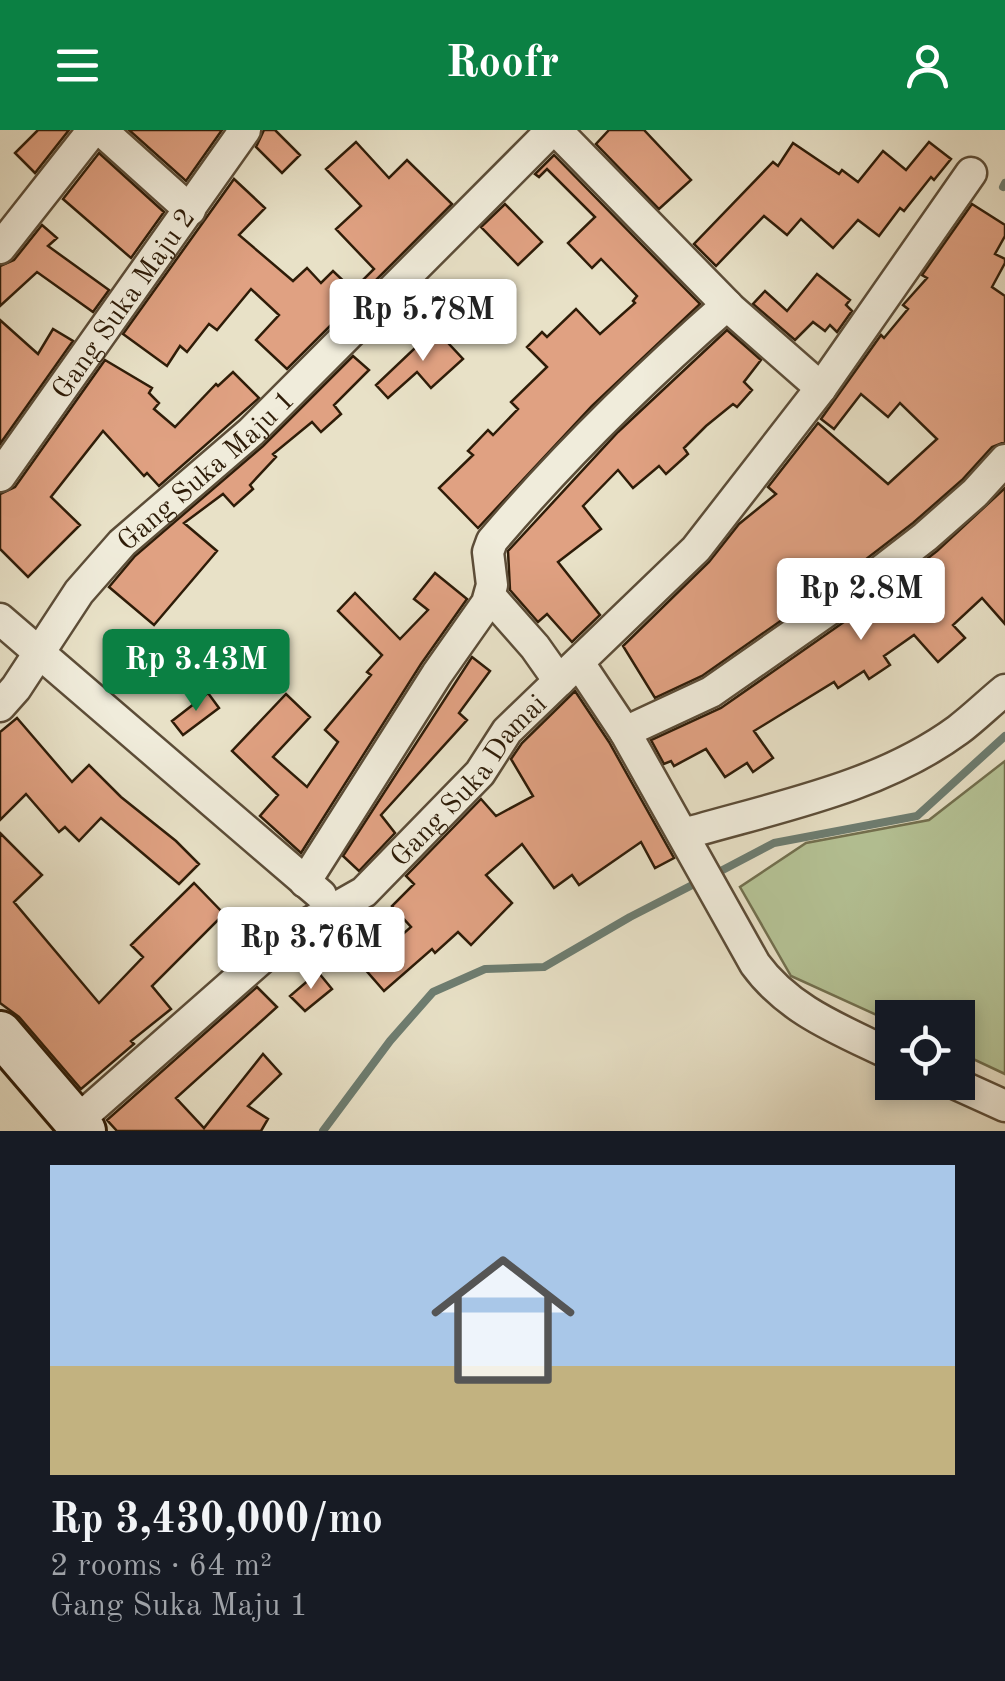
<!DOCTYPE html>
<html lang="en">
<head>
<meta charset="utf-8">
<style>
  :root { --surface:#171b24; --page:#242831; --text:#f1f3f6; --muted:#9ea1a6; --accent:#0b8043 }
  body { margin:0; font-family:"Old Standard TT",serif; background:var(--page); color:var(--text); height:100vh; display:flex; flex-direction:column; font-size:38px; white-space:nowrap }
  * { box-sizing:border-box; margin:0 }
  p { font-size:32px; color:var(--muted) }
  .icon { flex:none; width:55px; height:55px; fill:none; stroke:currentColor; stroke-width:2; stroke-linecap:round; stroke-linejoin:round }
  .map { position:relative; height:1001px; overflow:hidden }
  .drawer { display:flex; flex-direction:column; background:var(--surface); flex:1 }
  .drawer>* { flex:none }
  .buttons { position:absolute; left:875px; top:870px; display:grid; gap:20px }
  .buttons a { display:grid; place-items:center; width:100px; height:100px; border-radius:0px; background:var(--surface); box-shadow:0 5px 15px #0003; font-size:50px }
  .price { position:absolute; translate:-50% -85px; padding:0 22px; border-radius:10px; background:#fff; color:#222; font-size:32px; line-height:65px; filter:drop-shadow(0 2px 5px #0008) }
  .price::after { content:''; position:absolute; left:50%; top:60px; width:30px; height:22px; margin-left:-15px; background:inherit; clip-path:polygon(0 0,100% 0,50% 100%) }
  .price.on { background:var(--accent); color:#fff }
  ul { padding:0; list-style:none }
  li { display:grid; align-content:center; gap:20px; height:530px; padding:0 50px }
  li span { display:grid; place-items:center; height:310px; border-radius:0px; color:#555 }
  li>.icon { margin-inline-start:auto }
  span .icon { width:180px; height:180px; fill:#fffc; stroke-width:1 }
  li b { font-size:42px }
  header { display:flex; justify-content:space-between; align-items:center; height:130px; padding:0 50px; background:var(--accent); color:#fff; font-size:45px; font-weight:800 }
  .map>svg:first-child { display:block }
</style>
</head>
<body>
<header><svg class="icon" aria-label="menu" viewBox="0 0 24 24"><path d="M4 6h16M4 12h16M4 18h16"/></svg>Roofr<svg class="icon" aria-label="person" viewBox="0 0 24 24"><circle cx="12" cy="8" r="4"/><path d="M4 21q1-7 8-7t8 7"/></svg></header>
<div class="map">
<svg width="1005" height="1001" viewBox="0 0 1005 1001">
  <rect width="100%" height="100%" fill="#e8e1c7"/>
  <filter id="stains"><feTurbulence type="fractalNoise" baseFrequency=".002" numOctaves="4"/><feColorMatrix values="0 0 0 0 .2 0 0 0 0 .09 0 0 0 0 .02 0 0 0 .5 -.17"/></filter>
  <radialGradient id="worn" r=".72"><stop offset=".6" stop-color="#630" stop-opacity="0"/><stop offset="1" stop-color="#630" stop-opacity=".3"/></radialGradient>
  <path fill="#b5c396" stroke="#72704f" stroke-width="2.5" d="M 1005,631 L 1005,944 L 958,922 L 958,888 L 892,888 L 892,892 L 791,846 L 740,757 L 806,713 L 929,690 Z"/>
  <g fill="none" stroke-linecap="round" stroke-linejoin="round">
    <path stroke="#6d7d71" stroke-width="8" d="M 1003,57 L 1005,53
      M 715,744 L 774,713 L 917,686 L 1005,606
      M 323,1001 L 390,911 L 433,862 L 485,839 L 544,837 L 630,787 L 702,750"/>
  </g>
  <path fill="#e0a182" stroke="#2e1c08" stroke-width="2.5" d="M 38,0 L 69,0 L 35,43 L 15,23 Z
    M 129,0 L 222,0 L 186,51 Z
    M 264,0 L 275,0 L 300,25 L 282,43 L 256,17 Z
    M 609,0 L 644,0 L 691,50 L 659,79 L 596,14 Z
    M 356,12 L 389,48 L 407,30 L 452,74 L 287,239 L 256,210 L 279,185 L 251,159 L 217,200 L 209,194 L 187,222 L 180,216 L 167,236 L 123,204 L 234,49 L 265,78 L 239,105 L 293,151 L 307,138 L 321,153 L 333,141 L 353,160 L 374,139 L 336,99 L 361,76 L 326,39 Z
    M 929,12 L 951,29 L 934,50 L 931,47 L 904,81 L 900,78 L 879,106 L 858,90 L 833,118 L 801,89 L 787,105 L 764,86 L 716,136 L 694,114 L 773,32 L 778,36 L 793,13 L 839,44 L 842,40 L 858,52 L 883,21 L 906,40 Z
    M 99,23 L 164,82 L 131,128 L 63,69 Z
    M 554,25 L 700,174 L 592,276 L 478,398 L 439,358 L 473,325 L 468,321 L 488,300 L 493,305 L 518,279 L 511,272 L 547,237 L 527,217 L 542,202 L 547,207 L 576,179 L 600,204 L 635,173 L 633,171 L 637,166 L 601,129 L 592,138 L 568,113 L 595,87 L 547,39 L 539,47 L 535,44 Z
    M 505,74 L 542,112 L 518,135 L 481,97 Z
    M 972,74 L 1005,95 L 1005,106 L 995,124 L 1005,129 L 1005,133 L 992,157 L 1005,166 L 1005,312 L 992,317 L 962,350 L 913,393 L 839,450 L 702,546 L 655,568 L 623,516 L 709,432 L 739,394 L 776,364 L 768,357 L 818,293 L 888,354 L 937,309 L 900,273 L 888,287 L 861,264 L 834,299 L 821,289 L 881,205 L 884,208 L 908,179 L 903,175 L 927,148 L 922,145 Z
    M 42,95 L 57,108 L 48,116 L 109,160 L 93,182 L 37,142 L 0,176 L 0,136 L 14,130 Z
    M 817,144 L 850,170 L 846,175 L 852,181 L 837,202 L 830,195 L 825,201 L 813,192 L 795,210 L 753,174 L 765,161 L 787,181 Z
    M 0,190 L 38,224 L 53,199 L 73,211 L 0,314 Z
    M 435,199 L 463,229 L 431,258 L 417,242 L 388,268 L 376,255 Z
    M 727,200 L 761,230 L 744,252 L 752,260 L 737,277 L 733,274 L 706,296 L 684,318 L 688,324 L 666,344 L 659,336 L 633,358 L 618,340 L 583,376 L 601,399 L 558,432 L 600,485 L 572,512 L 547,484 L 538,492 L 510,460 L 508,421 L 618,302 Z
    M 353,226 L 369,240 L 334,275 L 341,284 L 321,302 L 312,292 L 273,324 L 276,327 L 250,355 L 253,359 L 234,376 L 223,364 L 184,393 L 217,421 L 154,495 L 109,457 L 135,426 L 263,316 Z
    M 105,230 L 152,258 L 149,263 L 159,273 L 154,279 L 175,297 L 216,254 L 218,256 L 233,242 L 259,268 L 159,356 L 147,343 L 144,346 L 103,301 L 51,367 L 80,395 L 28,447 L 0,419 L 0,364 L 15,357 Z
    M 1005,358 L 1005,494 L 982,468 L 953,495 L 965,508 L 938,532 L 914,505 L 884,526 L 890,535 L 869,549 L 864,541 L 838,558 L 834,552 L 754,601 L 773,628 L 753,642 L 747,633 L 725,647 L 706,619 L 674,636 L 671,631 L 664,634 L 651,610 L 721,578 L 861,480 L 937,421 Z
    M 435,443 L 467,469 L 421,534 L 301,723 L 260,686 L 278,665 L 232,621 L 286,564 L 310,587 L 273,627 L 307,657 L 338,612 L 325,600 L 371,545 L 367,542 L 382,525 L 338,481 L 355,463 L 400,509 L 428,480 L 414,469 Z
    M 472,527 L 490,541 L 459,583 L 467,590 L 381,685 L 395,703 L 359,741 L 343,726 Z
    M 575,561 L 609,612 L 674,728 L 655,738 L 641,712 L 579,755 L 572,745 L 554,758 L 522,714 L 486,745 L 512,773 L 471,815 L 458,802 L 435,823 L 432,819 L 384,861 L 364,838 L 411,797 L 392,776 L 414,754 L 406,746 L 481,669 L 496,686 L 533,666 L 511,629 L 522,613 Z
    M 208,563 L 219,578 L 183,605 L 172,591 Z
    M 17,588 L 72,652 L 89,635 L 121,667 L 176,711 L 199,734 L 179,754 L 101,688 L 79,711 L 65,697 L 59,702 L 26,664 L 0,690 L 0,602 Z
    M 0,703 L 42,745 L 14,772 L 99,873 L 143,827 L 131,815 L 194,753 L 224,784 L 152,856 L 171,879 L 131,911 L 134,914 L 81,959 L 19,887 L 0,873 Z
    M 318,842 L 332,859 L 305,881 L 290,866 Z
    M 257,857 L 277,877 L 176,968 L 204,998 L 263,924 L 281,944 L 248,976 L 268,989 L 261,1001 L 117,1001 L 107,990 Z"/>
  <g fill="none" stroke-linecap="round" stroke-linejoin="round">
    <defs>
      <g id="street">
        <path d="M 101,0 L 190,80"/>
        <path d="M 556,0 L 731,179 L 821,258"/>
        <path d="M 0,118 L 93,0"/>
        <path id="s1" d="M 0,346 L 245,0"/>
        <path d="M 490,466 L 535,517 L 559,551"/>
        <path d="M 0,489 L 321,765"/>
        <path d="M 579,533 L 625,602 L 755,834 C 789,881 841,900 892,925"/>
        <path id="s2" d="M 0,576 L 16,558 L 79,462 L 122,413 L 251,302 L 552,0"/>
        <path d="M 625,602 L 711,562 L 850,465 L 925,407 L 975,363 L 1005,330"/>
        <path d="M 684,704 C 776,677 879,658 958,600 C 974,588 989,573 1005,560"/>
        <path d="M 305,752 L 437,544 L 487,473 L 492,455 L 488,422 L 492,411 C 564,326 643,249 727,175"/>
        <path d="M 952,952 L 1005,976"/>
        <path id="s3" d="M 77,991 L 288,805 L 364,762 L 480,643 L 507,601 L 696,419 L 821,258 L 971,43"/>
      </g>
      <path id="secondary" d="M 0,903 L 84,1001"/>
    </defs>
    <use href="#street" stroke="#5c4d38" stroke-width="35"/>
    <use href="#secondary" stroke="#2e1c08" stroke-width="48"/>
    <use href="#street" stroke="#f0ecdb" stroke-width="30"/>
    <use href="#secondary" stroke="#f0ecdb" stroke-width="42"/>
  </g>
  <g text-anchor="middle" stroke-width="8" stroke-linejoin="round" paint-order="stroke">
    <g font-size="28" fill="#2e1c08" stroke="#f0ecdb">
      <text dy="10" stroke="none"><textPath href="#s1" startOffset="212">Gang Suka Maju 2</textPath></text>
      <text dy="10" stroke="none"><textPath href="#s2" startOffset="315">Gang Suka Maju 1</textPath></text>
      <text dy="10" stroke="none"><textPath href="#s3" startOffset="522">Gang Suka Damai</textPath></text>
    </g>
  </g>
  <rect width="100%" height="100%" filter="url(#stains)"/>
  <rect width="100%" height="100%" fill="url(#worn)"/>
</svg>
<div class="buttons">
<a><svg class="icon" aria-label="locate" viewBox="0 0 24 24"><circle cx="12" cy="12" r="6"/><path d="M12 2v4M12 18v4M2 12h4M18 12h4"/></svg></a>
</div>
<b class="price" style="left:423px;top:234px">Rp 5.78M</b>
<b class="price" style="left:861px;top:513px">Rp 2.8M</b>
<b class="price on" style="left:196px;top:584px">Rp 3.43M</b>
<b class="price" style="left:311px;top:862px">Rp 3.76M</b>
</div>
<section class="drawer">
<ul>
<li><span style="background:linear-gradient(#a9c7e8 65%,#c2b280 0)"><svg class="icon" aria-label="home" viewBox="0 0 24 24"><path d="M3 11l9-7 9 7M6 9v11h12V9"/></svg></span><div><b>Rp 3,430,000/mo</b><p>2 rooms · 64 m²</p><p>Gang Suka Maju 1</p></div></li>
</ul>
</section>
</body>
</html>
